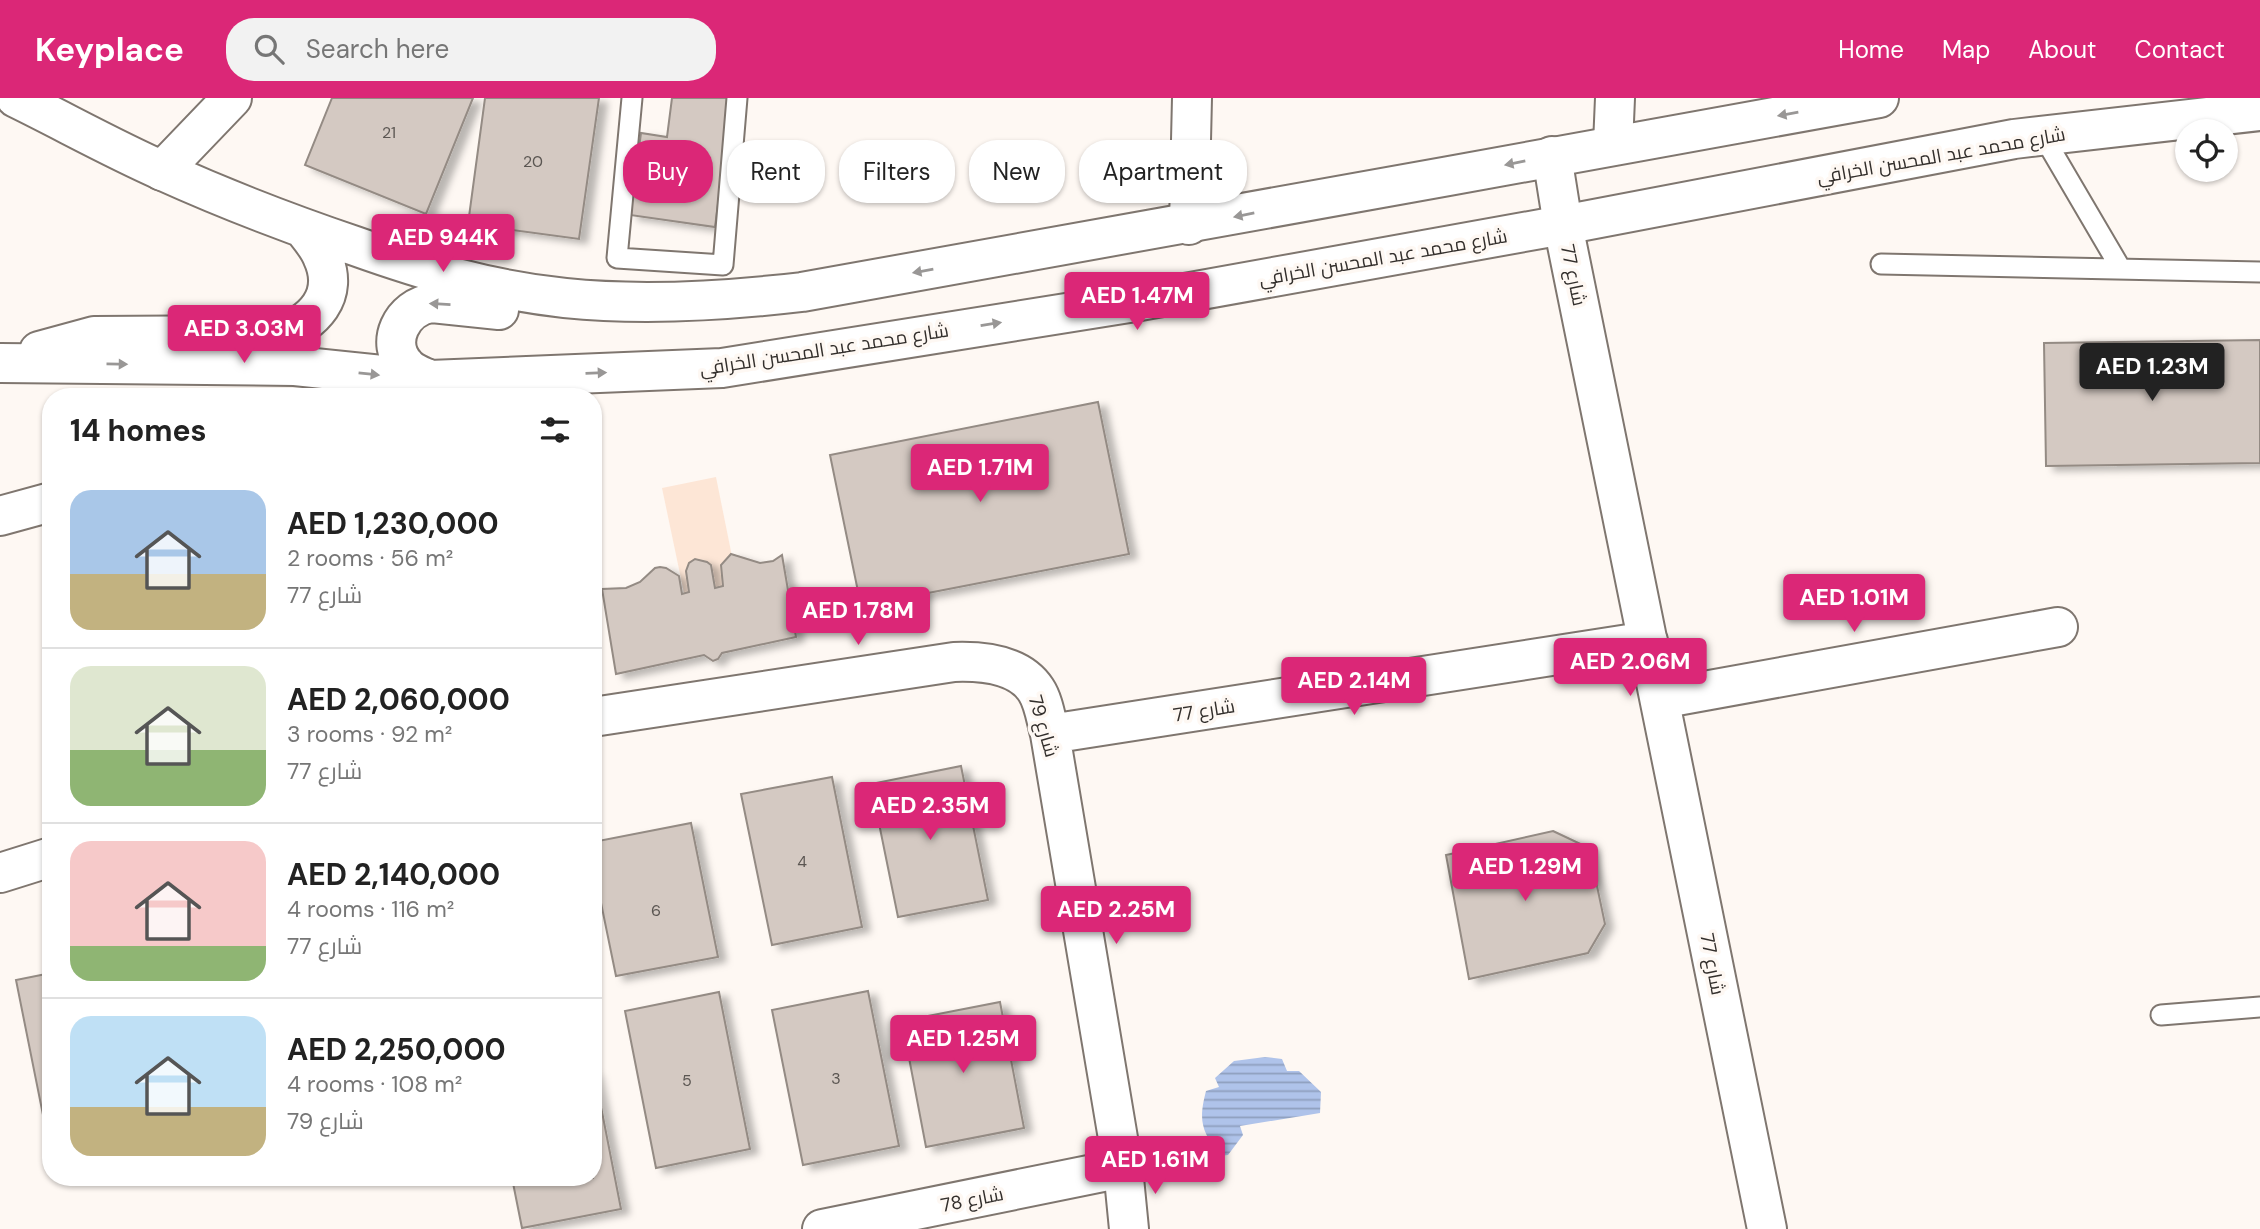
<!DOCTYPE html>
<html lang="en">
<head>
<meta charset="utf-8">
<style>
  :root { --surface:#fff; --page:#f2f2f2; --text:#222; --muted:#767676; --line:#e0e0e0; --accent:#db2777 }
  body { margin:0; font-family:"DM Sans",Cairo,sans-serif; background:var(--page); color:var(--text); height:100vh; display:flex; flex-direction:column; font-size:26px; white-space:nowrap }
  * { box-sizing:border-box; margin:0 }
  p { font-size:23px; color:var(--muted) }
  .icon { flex:none; width:38px; height:38px; fill:none; stroke:currentColor; stroke-width:2; stroke-linecap:round; stroke-linejoin:round }
  .map { position:relative; flex:1; overflow:hidden }
  .side { position:absolute; left:42px; top:290px; width:560px; height:798px; display:flex; flex-direction:column; background:var(--surface); border-radius:28px; box-shadow:0 2px 5px #0004 }
  .side>* { flex:none }
  .banner { position:absolute; left:623px; top:42px; width:665px; height:63px; display:flex; gap:14px }
  .tools { position:absolute; left:2175px; top:21px; display:grid; gap:14px }
  .tools a { display:grid; place-items:center; width:63px; height:63px; border-radius:50%; background:var(--surface); box-shadow:0 2px 5px #0004; font-size:35px }
  .price { position:absolute; translate:-50% -60px; padding:0 16px; border-radius:7px; background:var(--accent); color:#fff; font-size:23px; line-height:46px; filter:drop-shadow(0 2px 4px #0008) }
  .price::after { content:''; position:absolute; left:50%; top:42px; width:21px; height:16px; margin-left:-10px; background:inherit; clip-path:polygon(0 0,100% 0,50% 100%) }
  .price.active { background:#222; color:#fff }
  ul { padding:0; list-style:none }
  li { display:flex; align-items:center; gap:21px; height:175px; padding:0 28px }
  li+li { border-top:2px solid var(--line) }
  li span { display:grid; place-items:center; flex:none; width:196px; height:140px; border-radius:21px; color:#555 }
  li>.icon { margin-inline-start:auto }
  span .icon { width:84px; height:84px; fill:#fffc; stroke-width:1 }
  li b { font-size:30px }
  h2 { display:flex; justify-content:space-between; align-items:center; height:84px; padding:0 28px; font-size:30px }
  .pill { padding:0 24px; border-radius:28px; background:var(--surface); box-shadow:0 2px 5px #0004; font-size:24px; line-height:63px }
  .pill.active { background:var(--accent); color:#fff }
  header { display:flex; align-items:center; gap:42px; box-sizing:border-box; height:98px; padding:0 35px; background:var(--accent); color:#fff }
  header strong { font-size:33px }
  nav { display:flex; gap:38px; margin-inline-start:auto; font-size:24px }
  .search { width:490px; height:63px; background:var(--page); display:flex; align-items:center; gap:18px; box-sizing:border-box; padding:0 24px; border-radius:28px; color:var(--muted); font-size:26px }
  .map>svg:first-child { display:block }
</style>
</head>
<body>
<header>
<strong>Keyplace</strong>
<div class="search"><svg class="icon" aria-label="search" viewBox="0 0 24 24"><circle cx="10" cy="10" r="6"/><path d="M15 15l6 6"/></svg>Search here</div>
<nav><a>Home</a><a>Map</a><a>About</a><a>Contact</a></nav>
</header>
<div class="map">
<svg width="2260" height="1131" viewBox="0 0 2260 1131">
  <defs>
    <pattern id="water-rules" width="6" height="5" patternUnits="userSpaceOnUse" patternTransform="scale(1.75)"><rect width="6" height="5" fill="#afc3ea"/><path d="M0 2.5h6" fill="none" stroke="#8f9fbe"/></pattern>
    <filter id="shadow"><feDropShadow dx="8" dy="4.5" stdDeviation="3.5" flood-color="#0004"/></filter>
  </defs>
  <rect width="100%" height="100%" fill="#fef8f3"/>
  <path fill="#fde6d6" d="M 716,379 L 741,503 L 688,514 L 662,390 Z"/>
  <path fill="url(#water-rules)" d="M 1265,959 L 1282,961 L 1287,973 L 1299,973 L 1321,994 L 1320,1015 L 1240,1028 L 1243,1037 L 1228,1057 L 1219,1058 C 1202,1032 1198,1024 1206,993 L 1219,989 L 1215,980 L 1234,963 Z"/>
  <path fill="#d4c9c2" stroke="#948b84" stroke-width="2" filter="url(#shadow)" d="M 332,0 L 473,0 L 426,116 L 305,67 Z
    M 485,0 L 599,0 L 579,141 L 468,126 Z
    M 672,0 L 732,0 L 715,129 L 630,117 L 641,35 L 667,39 Z
    M 2260,242 L 2260,365 L 2046,368 L 2044,245 Z
    M 1098,304 L 1129,456 L 861,508 L 830,357 Z
    M 731,456 L 760,465 L 773,463 L 782,457 L 796,539 L 722,555 L 718,561 L 713,563 L 704,557 L 616,576 L 602,491 L 626,490 L 640,484 L 655,470 L 660,469 L 666,470 L 679,478 L 682,496 L 689,494 L 686,473 L 689,465 L 695,461 L 707,464 L 711,467 L 715,490 L 723,488 L 721,467 Z
    M 961,668 L 988,802 L 898,819 L 871,686 Z
    M 832,679 L 862,829 L 772,847 L 741,696 Z
    M 691,725 L 718,859 L 616,878 L 593,766 L 593,744 Z
    M 1553,733 L 1589,750 L 1605,826 L 1588,855 L 1469,881 L 1446,757 Z
    M 51,875 L 51,1016 L 43,1017 L 16,882 Z
    M 868,893 L 899,1048 L 803,1067 L 772,912 Z
    M 719,894 L 750,1051 L 656,1070 L 625,913 Z
    M 1000,904 L 1024,1030 L 926,1049 L 902,923 Z
    M 594,973 L 621,1111 L 522,1130 L 512,1080 L 593,1080 Z"/>
  <g fill="none" stroke-linecap="round" stroke-linejoin="round">
    <defs>
      <path id="service" d="M 632,0 L 617,160 L 723,167 L 737,0
        M 2043,38 L 2121,171
        M 1881,166 L 2260,174
        M 2161,917 L 2260,909"/>
      <path id="minor" d="M 1613,47 L 1615,0
        M 1552,58 L 1563,127 L 1767,1131
        M 162,73 L 232,0
        M 1189,127 L 1192,0
        M 0,418 L 51,404
        M 1660,601 L 2058,529
        M 593,619 L 954,564 C 982,563 1019,566 1036,592 C 1044,604 1046,622 1050,636 L 1123,1070 L 1129,1131
        M 1050,636 L 1648,543
        M 0,775 L 51,759
        M 822,1131 L 1123,1070"/>
      <path id="secondary" d="M 16,0 C 65,24 113,51 163,73 C 225,101 290,126 355,148 C 425,173 490,192 565,200 C 642,208 725,203 802,194 C 1161,132 1520,64 1879,0
        M 39,253 L 94,238 L 277,237 C 313,226 341,198 322,158 C 318,148 310,139 303,130
        M 0,265 L 295,268 L 430,282 L 722,270 L 1129,205 L 1563,127 L 2014,41 L 2260,13
        M 430,282 C 422,278 412,275 406,268 C 384,245 402,209 432,205 L 499,212"/>
    </defs>
    <use href="#service" stroke="#7f766f" stroke-width="23"/>
    <use href="#minor" stroke="#7f766f" stroke-width="42"/>
    <use href="#secondary" stroke="#7f766f" stroke-width="42"/>
    <use href="#service" stroke="#fff" stroke-width="19"/>
    <use href="#minor" stroke="#fff" stroke-width="38"/>
    <use href="#secondary" stroke="#fff" stroke-width="38"/>
  </g>
  <defs><path id="oneway-solid" d="M-6-.8H1V-3.2L6.5 0L1 3.2V.8H-6Z" transform="scale(1.75)"/></defs>
  <g fill="#999796">
    <use href="#oneway-solid" transform="translate(1788 16) rotate(170)"/>
    <use href="#oneway-solid" transform="translate(1515 65) rotate(169)"/>
    <use href="#oneway-solid" transform="translate(1244 117) rotate(169)"/>
    <use href="#oneway-solid" transform="translate(923 173) rotate(170)"/>
    <use href="#oneway-solid" transform="translate(440 206) rotate(-177)"/>
    <use href="#oneway-solid" transform="translate(991 226) rotate(-9)"/>
    <use href="#oneway-solid" transform="translate(117 266) rotate(1)"/>
    <use href="#oneway-solid" transform="translate(596 275) rotate(-2)"/>
    <use href="#oneway-solid" transform="translate(369 276) rotate(6)"/>
  </g>
  <g text-anchor="middle" stroke-width="7" stroke-linejoin="round" paint-order="stroke">
    <g font-size="16" fill="#5b5652">
      <text x="389" y="40">21</text>
      <text x="533" y="69">20</text>
      <text x="802" y="769">4</text>
      <text x="656" y="818">6</text>
      <text x="836" y="986">3</text>
      <text x="687" y="988">5</text>
    </g>
    <g font-size="19" fill="#332f2c" stroke="#fef8f3">
      <text transform="translate(1941 57) rotate(-10)" y="7">شارع محمد عبد المحسن الخرافي</text>
      <text transform="translate(1383 159) rotate(-10)" y="7">شارع محمد عبد المحسن الخرافي</text>
      <text transform="translate(1574 177) rotate(78)" y="7">شارع 77</text>
      <text transform="translate(824 251) rotate(-9)" y="7">شارع محمد عبد المحسن الخرافي</text>
      <text transform="translate(1204 612) rotate(-9)" y="7">شارع 77</text>
      <text transform="translate(1044 628) rotate(74)" y="7">شارع 79</text>
      <text transform="translate(1713 866) rotate(79)" y="7">شارع 77</text>
      <text transform="translate(972 1101) rotate(-11)" y="7">شارع 78</text>
    </g>
  </g>
</svg>
<div class="tools">
<a><svg class="icon" aria-label="locate" viewBox="0 0 24 24"><circle cx="12" cy="12" r="6"/><path d="M12 2v4M12 18v4M2 12h4M18 12h4"/></svg></a>
</div>
<b class="price" style="left:443px;top:176px">AED 944K</b>
<b class="price" style="left:1137px;top:234px">AED 1.47M</b>
<b class="price" style="left:244px;top:267px">AED 3.03M</b>
<b class="price active" style="left:2152px;top:305px">AED 1.23M</b>
<b class="price" style="left:980px;top:406px">AED 1.71M</b>
<b class="price" style="left:1854px;top:536px">AED 1.01M</b>
<b class="price" style="left:858px;top:549px">AED 1.78M</b>
<b class="price" style="left:1630px;top:600px">AED 2.06M</b>
<b class="price" style="left:1354px;top:619px">AED 2.14M</b>
<b class="price" style="left:930px;top:744px">AED 2.35M</b>
<b class="price" style="left:1525px;top:805px">AED 1.29M</b>
<b class="price" style="left:1116px;top:848px">AED 2.25M</b>
<b class="price" style="left:963px;top:977px">AED 1.25M</b>
<b class="price" style="left:1155px;top:1098px">AED 1.61M</b>
<div class="banner">
<a class="pill active">Buy</a>
<a class="pill">Rent</a>
<a class="pill">Filters</a>
<a class="pill">New</a>
<a class="pill">Apartment</a>
</div>
<section class="side">
<h2>14 homes<svg class="icon" aria-label="filters" viewBox="0 0 24 24"><path d="M4 7h16M4 17h16"/><circle cx="9" cy="7" r="2"/><circle cx="15" cy="17" r="2"/></svg></h2>
<ul>
<li><span style="background:linear-gradient(#a9c7e8 60%,#c2b280 0)"><svg class="icon" aria-label="home" viewBox="0 0 24 24"><path d="M3 11l9-7 9 7M6 9v11h12V9"/></svg></span><div><b>AED 1,230,000</b><p>2 rooms · 56 m²</p><p>شارع 77</p></div></li>
<li><span style="background:linear-gradient(#dfe7d0 60%,#8fb573 0)"><svg class="icon" aria-label="home" viewBox="0 0 24 24"><path d="M3 11l9-7 9 7M6 9v11h12V9"/></svg></span><div><b>AED 2,060,000</b><p>3 rooms · 92 m²</p><p>شارع 77</p></div></li>
<li><span style="background:linear-gradient(#f6c9c9 75%,#8fb573 0)"><svg class="icon" aria-label="home" viewBox="0 0 24 24"><path d="M3 11l9-7 9 7M6 9v11h12V9"/></svg></span><div><b>AED 2,140,000</b><p>4 rooms · 116 m²</p><p>شارع 77</p></div></li>
<li><span style="background:linear-gradient(#bfe0f5 65%,#c2b280 0)"><svg class="icon" aria-label="home" viewBox="0 0 24 24"><path d="M3 11l9-7 9 7M6 9v11h12V9"/></svg></span><div><b>AED 2,250,000</b><p>4 rooms · 108 m²</p><p>شارع 79</p></div></li>
</ul>
</section>
</div>
</body>
</html>
